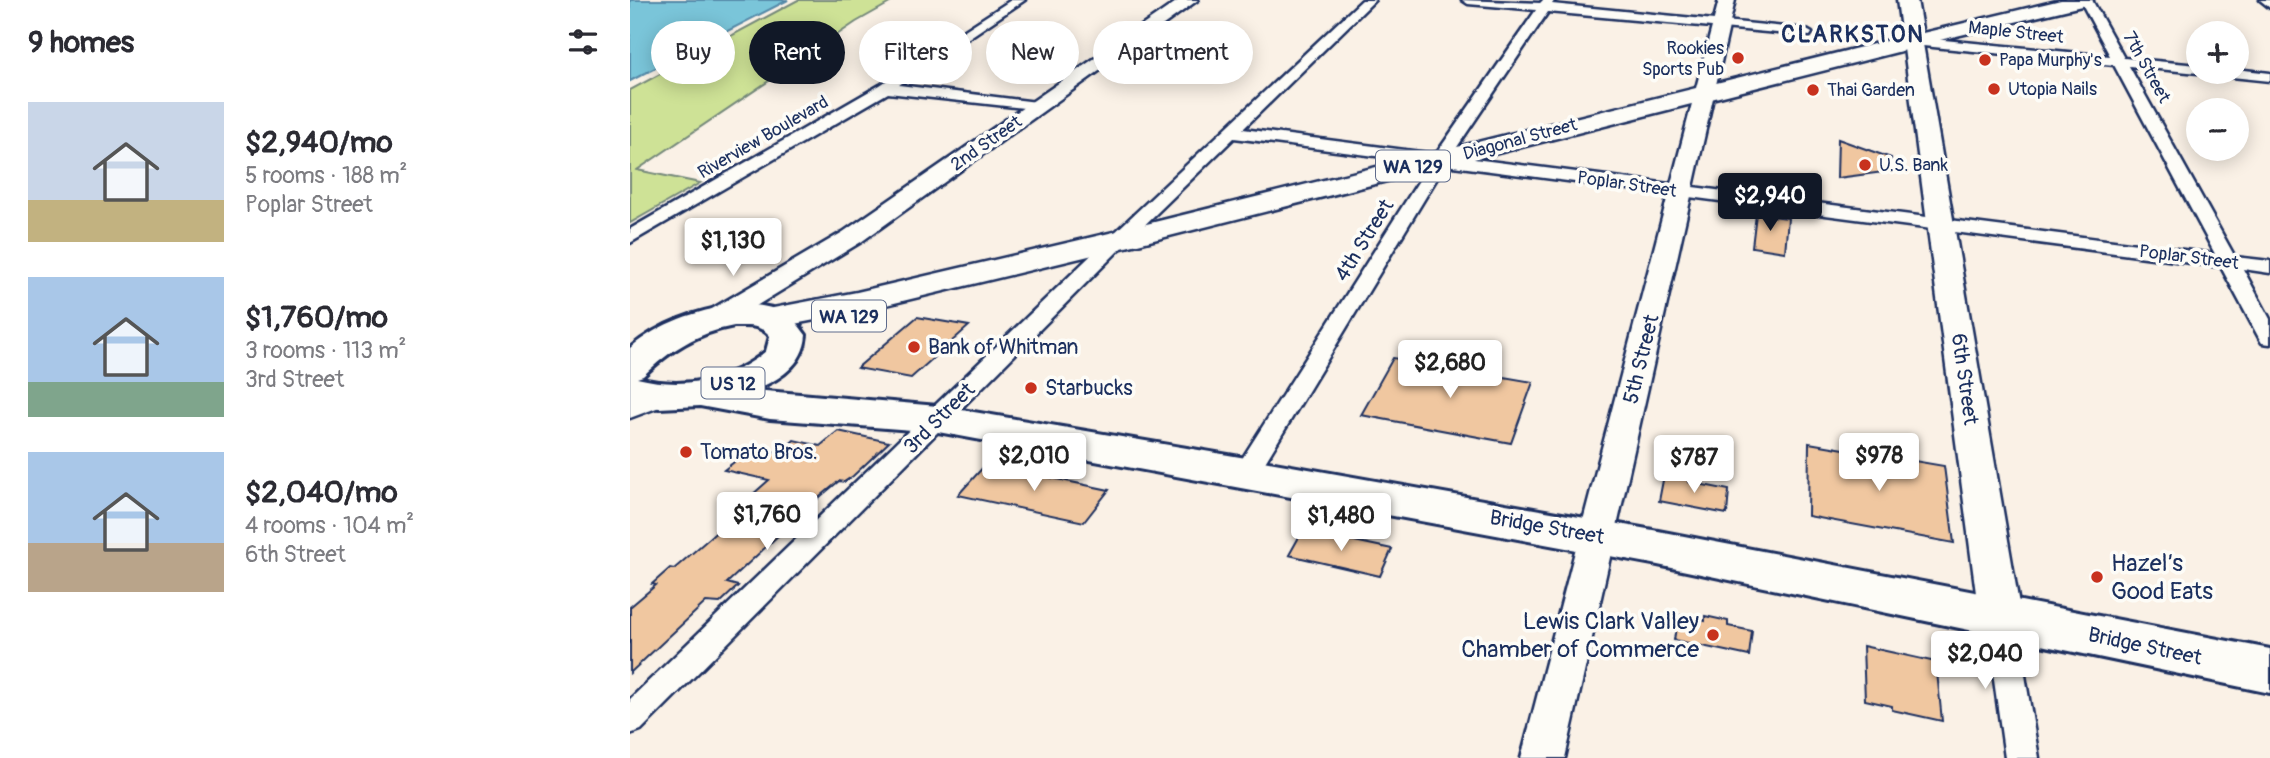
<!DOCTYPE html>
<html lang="en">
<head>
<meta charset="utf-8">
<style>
  :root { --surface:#fff; --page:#f7f7f7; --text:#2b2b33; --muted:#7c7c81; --accent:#111827 }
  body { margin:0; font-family:Pangolin,sans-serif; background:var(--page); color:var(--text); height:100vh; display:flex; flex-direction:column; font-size:26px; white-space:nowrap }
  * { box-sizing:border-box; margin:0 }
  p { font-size:23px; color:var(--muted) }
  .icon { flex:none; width:38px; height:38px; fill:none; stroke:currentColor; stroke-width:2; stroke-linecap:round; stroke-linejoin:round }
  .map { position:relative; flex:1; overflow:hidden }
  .drawer { display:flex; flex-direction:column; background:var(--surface); width:630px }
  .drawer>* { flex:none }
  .hud { position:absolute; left:21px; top:21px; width:665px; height:63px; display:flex; gap:14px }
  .fabs { position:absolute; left:1556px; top:21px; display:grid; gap:14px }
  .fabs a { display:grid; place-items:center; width:63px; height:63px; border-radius:50%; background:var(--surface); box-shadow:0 4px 18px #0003; font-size:35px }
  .price { position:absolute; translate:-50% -60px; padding:0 16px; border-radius:7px; background:#fff; color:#222; font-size:23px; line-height:46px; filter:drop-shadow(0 2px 4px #0008) }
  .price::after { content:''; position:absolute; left:50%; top:42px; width:21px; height:16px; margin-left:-10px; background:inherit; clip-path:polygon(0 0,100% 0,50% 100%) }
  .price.current { background:var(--accent); color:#fff }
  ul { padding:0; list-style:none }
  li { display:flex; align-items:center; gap:21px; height:175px; padding:0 28px }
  li span { display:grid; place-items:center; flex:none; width:196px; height:140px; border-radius:0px; color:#555 }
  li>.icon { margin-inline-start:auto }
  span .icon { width:84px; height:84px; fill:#fffc; stroke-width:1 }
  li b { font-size:30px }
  h2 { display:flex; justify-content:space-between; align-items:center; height:84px; padding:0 28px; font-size:30px }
  .pill { padding:0 24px; border-radius:32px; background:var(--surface); box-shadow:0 4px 18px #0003; font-size:24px; line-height:63px }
  .pill.current { background:var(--accent); color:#fff }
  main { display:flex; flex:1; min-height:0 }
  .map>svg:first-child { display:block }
</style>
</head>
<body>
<main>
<section class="drawer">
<h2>9 homes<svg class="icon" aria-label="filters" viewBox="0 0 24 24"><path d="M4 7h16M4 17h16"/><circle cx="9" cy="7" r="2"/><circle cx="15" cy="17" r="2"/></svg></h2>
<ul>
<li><span style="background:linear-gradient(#c9d6e8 70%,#c2b280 0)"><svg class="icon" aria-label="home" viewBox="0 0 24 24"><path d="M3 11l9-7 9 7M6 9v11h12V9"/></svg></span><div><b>$2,940/mo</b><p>5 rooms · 188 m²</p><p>Poplar Street</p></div></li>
<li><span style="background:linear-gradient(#a9c7e8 75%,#7fa58c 0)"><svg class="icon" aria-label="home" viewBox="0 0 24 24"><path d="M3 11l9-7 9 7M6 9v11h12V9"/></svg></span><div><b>$1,760/mo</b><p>3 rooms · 113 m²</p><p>3rd Street</p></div></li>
<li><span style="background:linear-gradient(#a9c7e8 65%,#b9a48a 0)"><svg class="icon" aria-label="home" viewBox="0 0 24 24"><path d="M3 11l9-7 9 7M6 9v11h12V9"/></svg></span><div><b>$2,040/mo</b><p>4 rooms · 104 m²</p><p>6th Street</p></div></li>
</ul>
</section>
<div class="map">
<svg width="1640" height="758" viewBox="0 0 1640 758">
  <rect width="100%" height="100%" fill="#faf1e6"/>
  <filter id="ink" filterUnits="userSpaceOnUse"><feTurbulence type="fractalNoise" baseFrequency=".0143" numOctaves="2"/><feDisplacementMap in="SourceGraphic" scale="14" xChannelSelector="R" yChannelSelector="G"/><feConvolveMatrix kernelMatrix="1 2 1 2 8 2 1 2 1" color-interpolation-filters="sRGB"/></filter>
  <g filter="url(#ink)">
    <path fill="#cee296" stroke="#74887a" stroke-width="2" d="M 168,0 L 265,0 L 226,22 L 7,170 L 70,183 L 0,223 L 0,90 Z"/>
    <path fill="#7ac5d9" stroke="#5489a8" stroke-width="2" d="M 0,0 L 158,0 L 0,81 Z"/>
    <path fill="#f0c7a0" stroke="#1b2f5e" stroke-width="2" d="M 1208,139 L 1261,158 L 1262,171 L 1207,178 Z
      M 1126,214 L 1158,218 L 1155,252 L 1122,247 Z
      M 120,225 L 146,230 L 112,252 L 84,248 Z
      M 287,317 L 339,326 L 281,378 L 227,368 Z
      M 763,358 L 903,382 L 881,443 L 731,415 Z
      M 208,431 L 259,442 L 223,476 L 214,482 L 209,481 L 191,496 L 97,583 L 108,586 L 90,603 L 76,602 L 0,673 L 0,607 L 26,585 L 22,584 L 40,568 L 44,569 L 128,496 L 122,495 L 139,480 L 94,470 L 123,447 L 150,453 L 164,440 L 190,446 Z
      M 1179,443 L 1314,466 L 1324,543 L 1178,516 Z
      M 356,464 L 479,490 L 454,522 L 328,495 Z
      M 1038,474 L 1058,478 L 1058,482 L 1099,490 L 1097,514 L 1029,501 L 1034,475 Z
      M 673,530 L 762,549 L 750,576 L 659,555 Z
      M 1048,615 L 1075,621 L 1075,616 L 1098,621 L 1098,626 L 1122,631 L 1119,656 L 1044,640 Z
      M 1233,646 L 1306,662 L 1312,721 L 1262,710 L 1262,706 L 1235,700 Z"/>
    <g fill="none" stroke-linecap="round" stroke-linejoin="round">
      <defs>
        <path id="minor" d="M 381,0 L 395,0 L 269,85 L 407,102 L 412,104 L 415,107 L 412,110 L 258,93 L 0,243 L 0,229 L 250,85 Z
          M 732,0 L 745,0 L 613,129 L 806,154 L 906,10 L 838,4 L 832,0 L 910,3 L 913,0 L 925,0 L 922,4 L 1175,29 L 1182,33 L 1180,36 L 918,12 L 821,156 L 1585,254 L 1484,65 L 1283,45 L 1276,41 L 1283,37 L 1480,56 L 1450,0 L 1462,0 L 1494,58 L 1568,65 L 1568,72 L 1573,72 L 1568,73 L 1499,66 L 1605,257 L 1640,261 L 1640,273 L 1613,269 L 1640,319 L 1640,344 L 1632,343 L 1629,338 L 1591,267 L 815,165 L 625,479 L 616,482 L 607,479 L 603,473 L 800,163 L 604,138 L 495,244 L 11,730 L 0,734 L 0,699 L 481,236 Z
          M 1630,0 L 1640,0 L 1640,8 Z
          M 1606,69 L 1640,73 L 1640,81 L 1592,76 L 1585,72 L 1606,72 Z
          M 1370,604 L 1380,608 L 1385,616 L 1409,758 L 1375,758 L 1355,616 L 1360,608 Z"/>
        <path id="tertiary" d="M 549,0 L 568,0 L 231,242 L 95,325 L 85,327 L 75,325 L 71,319 L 75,313 L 213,232 Z
          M 1089,0 L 1105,0 L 935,758 L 891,758 Z
          M 29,386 L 40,389 L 44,396 L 40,403 L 0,418 L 0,397 Z"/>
        <path id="secondary" d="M 1431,0 L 1463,0 L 1460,4 L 1293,44 L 1391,616 L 1385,628 L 1370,633 L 1355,628 L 1349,616 L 1273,41 L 1276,37 Z"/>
        <path id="primary" d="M 1267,0 L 1287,0 L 1294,41 L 1291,46 L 488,249 L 227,312 L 138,329 L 126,326 L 121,319 L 126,312 L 138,309 L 227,292 L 488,231 L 1272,37 Z"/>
        <path id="trunk" d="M 104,305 C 137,304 157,307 176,335 C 174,365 148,381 123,390 L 308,406 L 616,458 L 1023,530 L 1640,649 L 1640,693 L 1023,564 L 308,432 L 140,419 L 70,406 L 29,408 L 0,402 L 0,348 C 31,322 65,311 104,305 ZM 104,326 C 118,326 130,324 140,336 L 136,351 C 100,382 51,389 7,378 L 13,376 C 40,350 67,333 104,326 Z"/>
      </defs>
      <use href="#minor" stroke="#1b2f5e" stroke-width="5"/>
      <use href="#tertiary" stroke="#1b2f5e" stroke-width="5"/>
      <use href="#secondary" stroke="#1b2f5e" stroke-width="5"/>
      <use href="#primary" stroke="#1b2f5e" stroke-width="5"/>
      <use href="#trunk" stroke="#1b2f5e" stroke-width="6"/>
      <use href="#minor" fill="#fdfcf7" fill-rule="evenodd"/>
      <use href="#tertiary" fill="#fdfcf7" fill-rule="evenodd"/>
      <use href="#secondary" fill="#fdfcf7" fill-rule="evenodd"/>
      <use href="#primary" fill="#fdfcf7" fill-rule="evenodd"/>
      <use href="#trunk" fill="#fdfcf7" fill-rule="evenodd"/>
    </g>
  </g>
  <g fill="#c8321e" stroke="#fdfcf7" stroke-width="2.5">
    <circle cx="1108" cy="58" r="7"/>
    <circle cx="1355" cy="60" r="7"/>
    <circle cx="1364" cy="89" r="7"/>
    <circle cx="1183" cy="90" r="7"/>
    <circle cx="1235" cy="165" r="7"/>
    <circle cx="284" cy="347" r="7"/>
    <circle cx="401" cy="388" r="7"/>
    <circle cx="56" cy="452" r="7"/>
    <circle cx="1467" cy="577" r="7"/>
    <circle cx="1083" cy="635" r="7"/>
  </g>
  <g text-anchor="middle" stroke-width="7" stroke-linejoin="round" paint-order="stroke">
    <g font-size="18" fill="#1b2f5e" stroke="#fdfcf7">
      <text transform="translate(1386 32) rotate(6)" y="6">Maple Street</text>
      <text transform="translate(1517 67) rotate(61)" y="6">7th Street</text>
      <text transform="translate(133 137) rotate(-30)" y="6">Riverview Boulevard</text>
      <text transform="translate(890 139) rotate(-15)" y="6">Diagonal Street</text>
      <text transform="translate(356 143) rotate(-35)" y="6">2nd Street</text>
      <text transform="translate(997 184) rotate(8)" y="6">Poplar Street</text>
      <text transform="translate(1559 257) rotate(7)" y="6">Poplar Street</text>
    </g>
    <g font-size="18" fill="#1b2f5e" stroke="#fdfcf7" text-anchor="start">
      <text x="1094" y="54" text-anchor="end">Rookies<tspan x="1094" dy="21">Sports Pub</tspan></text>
      <text x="1369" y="66">Papa Murphy's</text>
      <text x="1378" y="95">Utopia Nails</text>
      <text x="1197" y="96">Thai Garden</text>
      <text x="1249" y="171">U.S. Bank</text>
    </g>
    <g fill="#fdfcf7" stroke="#5f6c8c" stroke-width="2">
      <rect x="746" y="150.5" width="74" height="31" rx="5"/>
      <rect x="182" y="300.5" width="74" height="31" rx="5"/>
      <rect x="71.5" y="367.5" width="63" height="31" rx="5"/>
    </g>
    <g font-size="19" font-weight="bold" fill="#1b2f5e">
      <text x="783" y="173">WA 129</text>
      <text x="219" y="323">WA 129</text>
      <text x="103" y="390">US 12</text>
    </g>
    <g font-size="21" fill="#1b2f5e" stroke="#fdfcf7">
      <text transform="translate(734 240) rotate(-58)" y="7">4th Street</text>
      <text transform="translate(1011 359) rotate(-76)" y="7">5th Street</text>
      <text transform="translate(1335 379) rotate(82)" y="7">6th Street</text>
      <text transform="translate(309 418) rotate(-45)" y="7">3rd Street</text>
      <text transform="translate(917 527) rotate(10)" y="7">Bridge Street</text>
      <text transform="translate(1515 646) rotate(12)" y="7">Bridge Street</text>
    </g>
    <g font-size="21" fill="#1b2f5e" stroke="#fdfcf7" text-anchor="start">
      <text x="298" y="354">Bank of Whitman</text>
      <text x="415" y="395">Starbucks</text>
      <text x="70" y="459">Tomato Bros.</text>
    </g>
    <g font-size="23" font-weight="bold" letter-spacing="2" fill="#1b2f5e" stroke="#fdfcf7">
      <text x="1223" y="42">CLARKSTON</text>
    </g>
    <g font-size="24" fill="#1b2f5e" stroke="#fdfcf7" text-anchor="start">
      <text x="1481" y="571">Hazel’s<tspan x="1481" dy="28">Good Eats</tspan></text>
      <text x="1069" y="629" text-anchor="end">Lewis Clark Valley<tspan x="1069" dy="28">Chamber of Commerce</tspan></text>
    </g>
  </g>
</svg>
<div class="fabs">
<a>+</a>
<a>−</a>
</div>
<b class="price current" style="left:1140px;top:233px">$2,940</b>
<b class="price" style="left:103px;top:278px">$1,130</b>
<b class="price" style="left:820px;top:400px">$2,680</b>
<b class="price" style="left:404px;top:493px">$2,010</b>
<b class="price" style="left:1249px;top:493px">$978</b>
<b class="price" style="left:1064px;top:495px">$787</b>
<b class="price" style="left:137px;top:552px">$1,760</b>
<b class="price" style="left:711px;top:553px">$1,480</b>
<b class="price" style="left:1355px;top:691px">$2,040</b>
<div class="hud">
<a class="pill">Buy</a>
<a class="pill current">Rent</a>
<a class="pill">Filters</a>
<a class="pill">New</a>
<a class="pill">Apartment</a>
</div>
</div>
</main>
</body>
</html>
